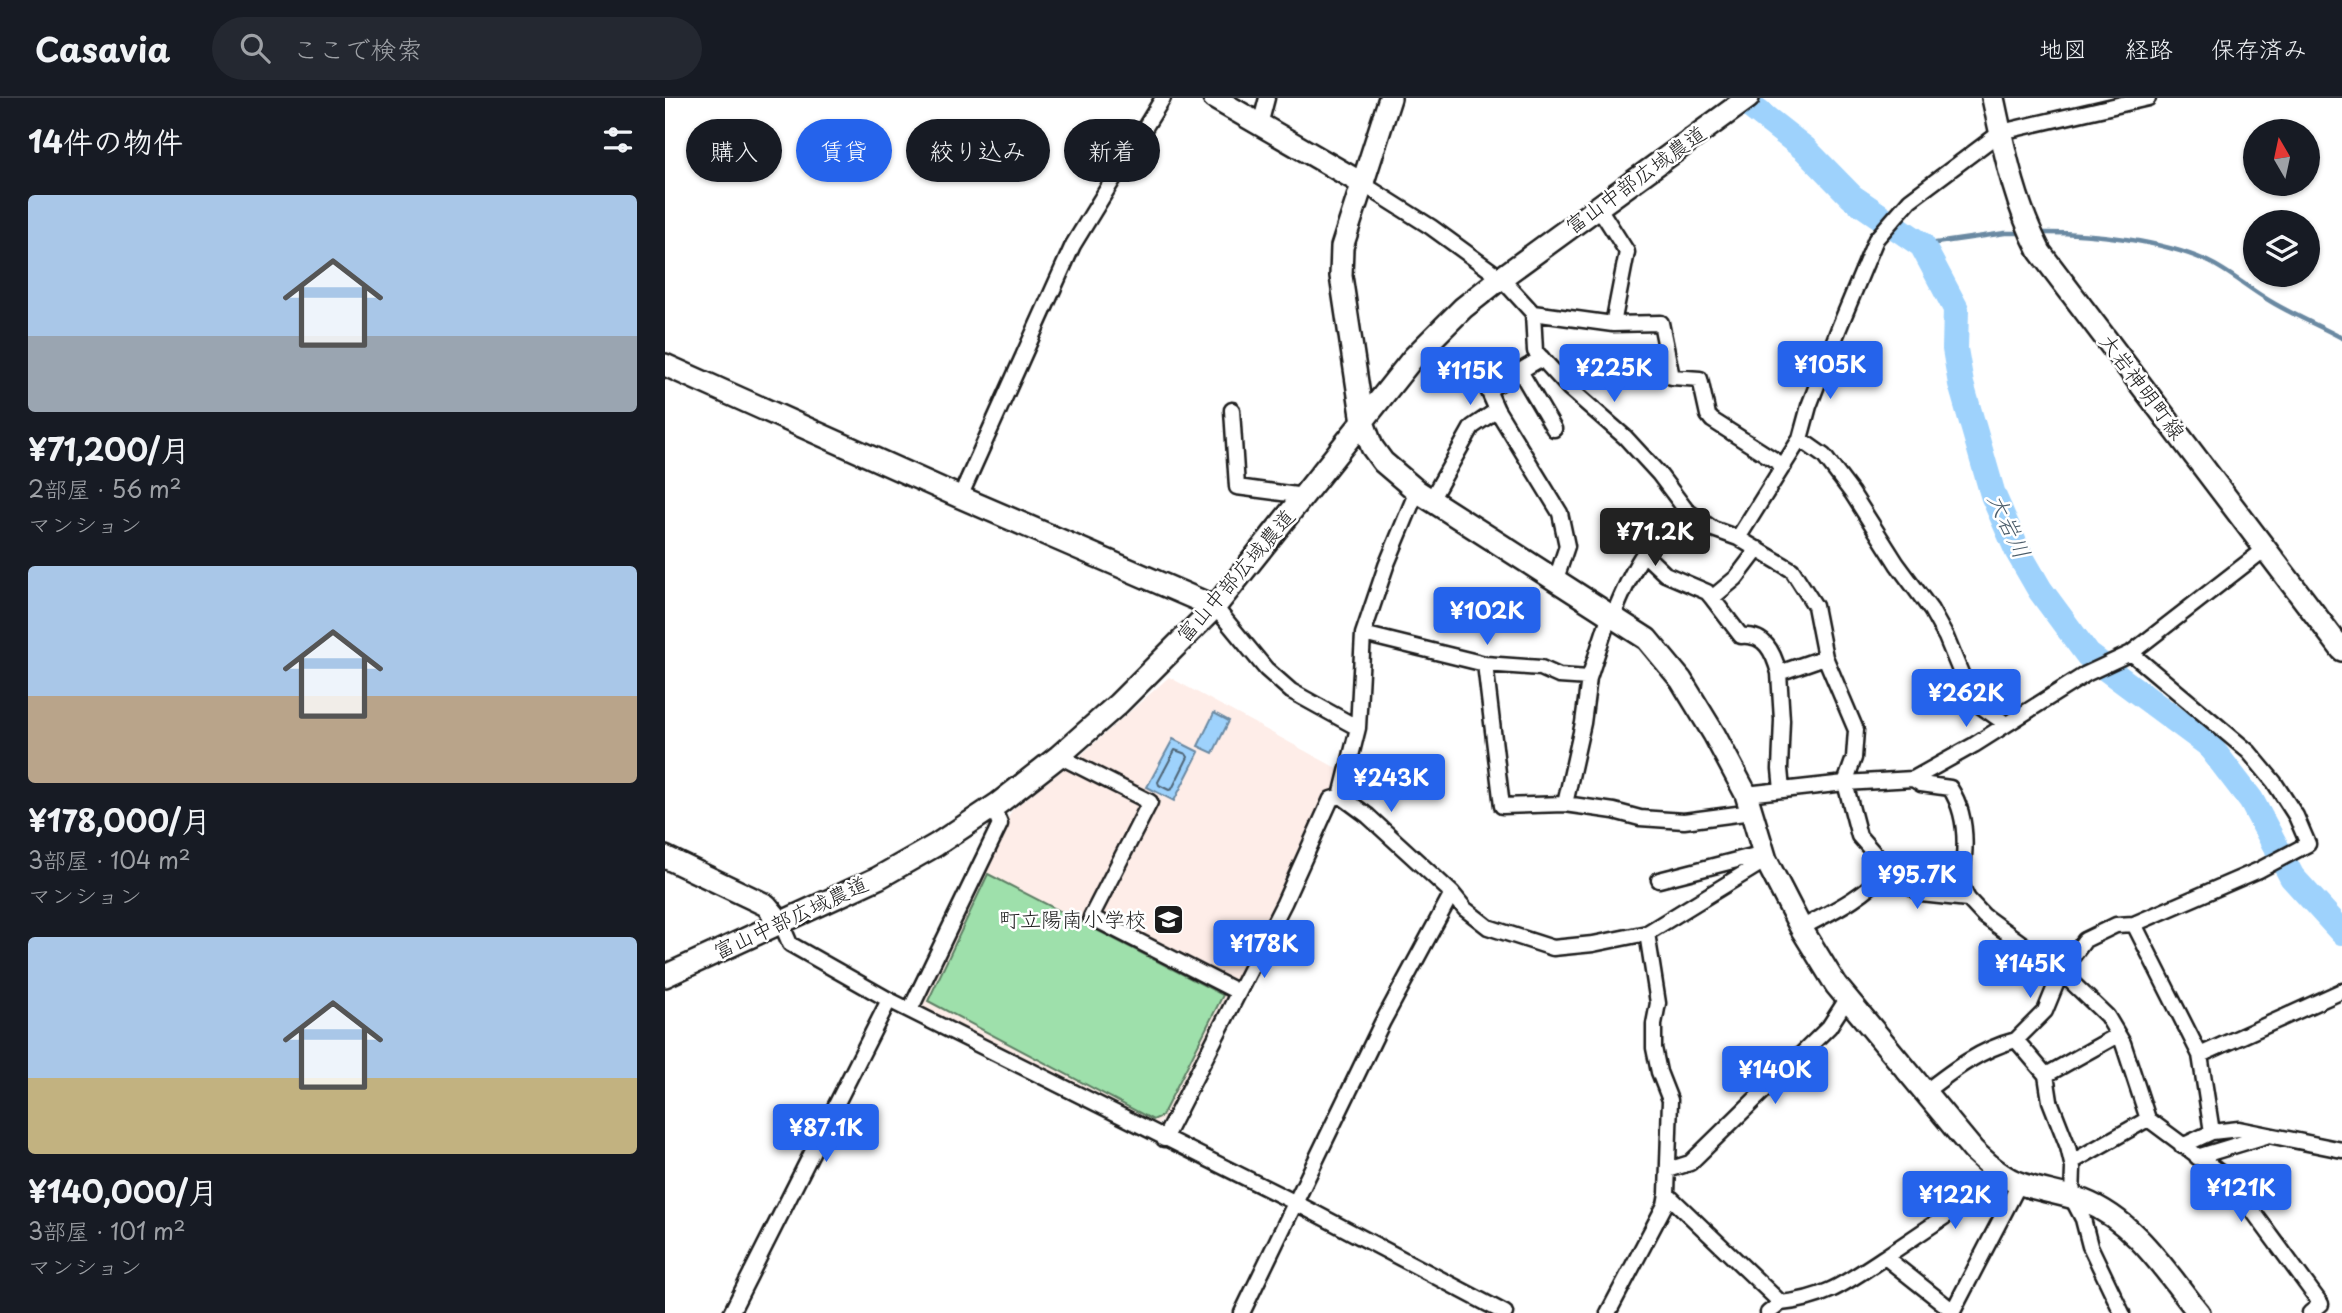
<!DOCTYPE html>
<html lang="ja">
<head>
<meta charset="utf-8">
<style>
  :root { --surface:#171b24; --page:#242831; --text:#f1f3f6; --muted:#9ea1a6; --line:#363941; --accent:#2563eb }
  body { margin:0; font-family:"Playpen Sans","Klee One",sans-serif; background:var(--page); color:var(--text); height:100vh; display:flex; flex-direction:column; font-size:26px; white-space:nowrap }
  * { box-sizing:border-box; margin:0 }
  p { font-size:23px; color:var(--muted) }
  .icon { flex:none; width:38px; height:38px; fill:none; stroke:currentColor; stroke-width:2; stroke-linecap:round; stroke-linejoin:round }
  .map { position:relative; flex:1; overflow:hidden }
  .sheet { display:flex; flex-direction:column; background:var(--surface); width:665px }
  .sheet>* { flex:none }
  .guide { position:absolute; left:21px; top:21px; width:665px; height:63px; display:flex; gap:14px }
  .needle { width:46px; rotate:351deg }
  .controls { position:absolute; left:1578px; top:21px; display:grid; gap:14px }
  .controls a { display:grid; place-items:center; width:77px; height:77px; border-radius:50%; background:var(--surface); box-shadow:0 2px 5px #0004; font-size:35px }
  .price { position:absolute; translate:-50% -60px; padding:0 16px; border-radius:7px; background:var(--accent); color:#fff; font-size:23px; line-height:46px; filter:drop-shadow(0 2px 4px #0008) }
  .price::after { content:''; position:absolute; left:50%; top:42px; width:21px; height:16px; margin-left:-10px; background:inherit; clip-path:polygon(0 0,100% 0,50% 100%) }
  .price.selected { background:#222; color:#fff }
  ul { padding:0; list-style:none }
  li { display:grid; align-content:center; gap:14px; height:371px; padding:0 28px }
  li span { display:grid; place-items:center; height:217px; border-radius:7px; color:#555 }
  li>.icon { margin-inline-start:auto }
  span .icon { width:126px; height:126px; fill:#fffc; stroke-width:1 }
  li b { font-size:30px }
  h2 { display:flex; justify-content:space-between; align-items:center; height:84px; padding:0 28px; font-size:30px }
  .chip { padding:0 24px; border-radius:32px; background:var(--surface); box-shadow:0 2px 5px #0004; font-size:24px; line-height:63px }
  .chip.selected { background:var(--accent); color:#fff }
  header { display:flex; align-items:center; gap:42px; box-sizing:border-box; height:98px; padding:0 35px; background:var(--surface); border-bottom:2px solid var(--line) }
  header strong { font-size:33px }
  nav { display:flex; gap:38px; margin-inline-start:auto; font-size:24px }
  .search { width:490px; height:63px; background:var(--page); display:flex; align-items:center; gap:18px; box-sizing:border-box; padding:0 24px; border-radius:38px; color:var(--muted); font-size:26px }
  main { display:flex; flex:1; min-height:0 }
  .map>svg:first-child { display:block }
</style>
</head>
<body>
<header>
<strong>Casavia</strong>
<div class="search"><svg class="icon" aria-label="search" viewBox="0 0 24 24"><circle cx="10" cy="10" r="6"/><path d="M15 15l6 6"/></svg>ここで検索</div>
<nav><a>地図</a><a>経路</a><a>保存済み</a></nav>
</header>
<main>
<section class="sheet">
<h2>14件の物件<svg class="icon" aria-label="filters" viewBox="0 0 24 24"><path d="M4 7h16M4 17h16"/><circle cx="9" cy="7" r="2"/><circle cx="15" cy="17" r="2"/></svg></h2>
<ul>
<li><span style="background:linear-gradient(#a9c7e8 65%,#9aa5b1 0)"><svg class="icon" aria-label="home" viewBox="0 0 24 24"><path d="M3 11l9-7 9 7M6 9v11h12V9"/></svg></span><div><b>¥71,200/月</b><p>2部屋 · 56 m²</p><p>マンション</p></div></li>
<li><span style="background:linear-gradient(#a9c7e8 60%,#b9a48a 0)"><svg class="icon" aria-label="home" viewBox="0 0 24 24"><path d="M3 11l9-7 9 7M6 9v11h12V9"/></svg></span><div><b>¥178,000/月</b><p>3部屋 · 104 m²</p><p>マンション</p></div></li>
<li><span style="background:linear-gradient(#a9c7e8 65%,#c2b280 0)"><svg class="icon" aria-label="home" viewBox="0 0 24 24"><path d="M3 11l9-7 9 7M6 9v11h12V9"/></svg></span><div><b>¥140,000/月</b><p>3部屋 · 101 m²</p><p>マンション</p></div></li>
</ul>
</section>
<div class="map">
<svg width="1677" height="1215" viewBox="0 0 1677 1215">
  <rect width="100%" height="100%" fill="#fff"/>
  <filter id="ink" filterUnits="userSpaceOnUse"><feTurbulence type="fractalNoise" baseFrequency=".0143" numOctaves="2"/><feDisplacementMap in="SourceGraphic" scale="14" xChannelSelector="R" yChannelSelector="G"/><feConvolveMatrix kernelMatrix="1 2 1 2 8 2 1 2 1" color-interpolation-filters="sRGB"/></filter>
  <g filter="url(#ink)">
    <path fill="#feede8" d="M 504,579 L 675,672 L 663,705 L 499,1022 L 490,1027 L 253,907 L 347,712 L 415,658 Z"/>
    <path fill="#9ee0ab" stroke="#5d7e64" stroke-width="2" d="M 323,776 L 558,897 L 497,1018 L 488,1022 L 263,903 Z"/>
    <path fill="#9ed2fc" stroke="#6a89a2" stroke-width="2" d="M 549,615 L 564,623 L 548,655 L 533,648 Z
      M 508,641 L 534,654 L 509,703 L 482,689 Z"/>
    <g fill="none" stroke-linecap="round" stroke-linejoin="round">
      <path stroke="#506576" stroke-width="2" d="M 510,652 L 521,656 L 523,659 L 507,691 L 504,692 L 494,687 L 493,684 Z"/>
      <path stroke="#6a89a2" stroke-width="4.5" d="M 1373,135 C 1424,134 1495,142 1542,163 C 1564,173 1584,191 1605,203 C 1628,217 1653,227 1677,240
        M 1257,147 L 1340,135 L 1361,135"/>
      <path stroke="#9ed2fc" stroke-width="26" d="M 1075,0 L 1140,51 L 1187,99 L 1257,147 L 1291,211 L 1290,251 L 1296,286 L 1328,397 L 1353,454 L 1375,492 L 1423,557 L 1543,646 L 1586,702 L 1627,779 L 1677,834"/>
      <defs>
        <path id="street" d="M 595,27 L 602,0
          M 698,86 L 766,129 L 836,180 L 868,215 L 870,253 L 904,290 L 960,339 L 994,376 L 1021,412 L 1048,431 L 1073,440 L 1127,472 L 1150,508 L 1160,559 L 1191,632 L 1189,660 L 1180,685 L 1194,738 L 1223,771 L 1256,796 L 1303,801 L 1319,818 L 1396,874 L 1442,918 L 1458,945 L 1483,1021 L 1565,1082 L 1656,1206 L 1645,1215
          M 934,110 L 962,154 L 948,226
          M 868,215 L 948,226 L 996,225 L 1007,279 L 1035,281 L 1043,317 L 1047,322 L 1119,368
          M 855,273 L 889,331
          M 567,312 L 572,389 L 639,398
          M 832,312 L 895,415 L 902,448 L 891,481
          M 1135,341 L 1159,358 L 1187,395 L 1232,466 L 1266,512 L 1281,539 L 1307,602 L 1341,626
          M 752,393 L 721,468 L 698,536 L 693,630 L 676,698 L 703,718 L 787,795 L 800,811 L 823,829 L 888,850 L 928,846 L 982,835 L 1101,762
          M 295,399 L 408,147 L 498,0
          M 766,402 L 807,329 L 832,312 L 823,292 L 877,260
          M 1073,440 L 1135,341 L 1144,308 L 1174,230 L 1211,141 L 1245,102 L 1336,34 L 1483,0
          M 979,456 L 1000,476 L 1042,494 L 1047,500 L 1071,480 L 1093,451
          M 1047,500 L 1076,538 C 1100,536 1108,553 1114,575 L 1160,559
          M 550,509 L 601,571 L 626,593 L 693,630
          M 948,518 C 966,474 981,441 1021,412
          M 698,536 L 820,566
          M 1114,575 L 1117,622 L 1115,671 L 1117,692
          M 924,580 L 945,516
          M 394,658 L 485,704 L 426,819 L 573,894
          M 1248,681 L 1256,686 L 1285,690 C 1298,710 1301,736 1299,759 C 1298,778 1292,782 1303,801
          M 1081,696 L 1180,685 L 1248,681 L 1309,647 L 1421,576 L 1466,555 L 1600,451
          M 900,706 L 918,625 L 924,580 L 894,578 L 876,570 L 820,566 L 837,708 L 900,706 L 949,713 L 975,720 L 1019,723 L 1087,714
          M 994,782 L 1099,755
          M 116,825 L 125,846 L 224,902 L 629,1104 L 840,1215
          M 1469,826 L 1535,957 L 1547,1034
          M 1136,830 C 1168,813 1199,799 1223,771
          M 246,910 L 335,726 L 328,709
          M 1351,942 L 1380,913 L 1396,874 L 1420,842 L 1451,827 L 1469,826 L 1594,772 L 1643,746 L 1631,718 L 1609,684 L 1584,654 L 1466,555
          M 1535,957 L 1677,893
          M 1381,977 L 1453,937
          M 1260,994 C 1288,972 1316,951 1351,942 L 1381,977 L 1385,1003 L 1403,1049 L 1408,1070 L 1407,1100 L 1418,1121 L 1425,1148 L 1457,1215
          M 499,1041 L 619,805 L 666,701 L 676,698
          M 1517,1048 L 1547,1034 L 1574,1031 L 1677,1052
          M 1532,1059 L 1601,1038
          M 1407,1064 L 1483,1021
          M 1003,1072 L 1025,1065 L 1164,929 L 1182,901
          M 1002,1096 L 1116,1205 L 1103,1215
          M 1220,1159 L 1340,1078
          M 1116,1205 C 1161,1201 1183,1183 1220,1159 L 1288,1213
          M 66,1215 L 224,902
          M 577,1215 L 717,925 L 787,795
          M 943,1215 L 1000,1107 L 1002,1096 L 1005,1002 L 994,974 L 989,950 L 989,926 L 993,905 L 982,835
          M 1287,1215 L 1354,1086"/>
        <path id="secondary" d="M 549,0 L 698,86
          M 725,0 L 677,149 L 676,178 L 698,324 L 707,349 L 718,364 L 752,393 L 982,541 L 1016,582 L 1049,636 L 1081,696 L 1101,762 L 1136,830 L 1171,887 L 1308,1052 C 1323,1066 1337,1080 1356,1086 C 1377,1093 1399,1096 1419,1103 C 1470,1123 1501,1174 1534,1215
          M 1328,0 C 1340,55 1349,103 1375,154 L 1677,552
          M 0,267 L 295,399 L 550,509
          M 0,759 L 101,807 L 116,825
          M 0,878 L 213,780 L 271,747 L 334,705 L 394,658 L 453,606 L 550,509 L 748,260 L 798,210 L 836,180 L 1083,0"/>
      </defs>
      <use href="#street" stroke="#1c1c1c" stroke-width="19"/>
      <use href="#secondary" stroke="#1c1c1c" stroke-width="26"/>
      <use href="#street" stroke="#fff" stroke-width="14"/>
      <use href="#secondary" stroke="#fff" stroke-width="21"/>
    </g>
  </g>
  <defs>
    <symbol id="school-square" viewBox="-11 -11 22 22"><rect x="-9" y="-9" width="18" height="18" rx="4" fill="#1c1c1c" stroke="#fff"/><path d="M0-5L7-2L0 1L-7-2ZM-4 1L0 2.5L4 1V4Q0 6-4 4Z" fill="#fff"/></symbol>
  </defs>
  <g fill-rule="evenodd">
    <use href="#school-square" x="486" y="804" width="35" height="35"/>
  </g>
  <g text-anchor="middle" stroke-width="5" stroke-linejoin="round" paint-order="stroke">
    <g font-size="21" fill="#1c1c1c" stroke="#fff">
      <text transform="translate(971 82) rotate(-36)" y="7">富山中部広域農道</text>
      <text transform="translate(1477 289) rotate(53)" y="7">大岩神明町線</text>
      <text transform="translate(571 478) rotate(-49)" y="7">富山中部広域農道</text>
      <text transform="translate(126 820) rotate(-25)" y="7">富山中部広域農道</text>
    </g>
    <g font-size="21" fill="#1c1c1c" stroke="#fff" text-anchor="end">
      <text x="481" y="829">町立陽南小学校</text>
    </g>
    <g font-size="23" font-style="italic" fill="#4a5c6a" stroke="#fff">
      <text transform="translate(1344 428) rotate(65)" y="8">大岩川</text>
    </g>
  </g>
</svg>
<div class="controls">
<a><svg class="needle" viewBox="-14 -14 28 28"><path d="M0-13l5 13h-10z" fill="#e53935"/><path d="M0 13l5-13h-10z" fill="#9ea1a6"/></svg></a>
<a><svg class="icon" aria-label="layers" viewBox="0 0 24 24"><path d="M12 4l9 5-9 5-9-5zM3 14l9 5 9-5"/></svg></a>
</div>
<b class="price" style="left:1165px;top:303px">¥105K</b>
<b class="price" style="left:949px;top:306px">¥225K</b>
<b class="price" style="left:805px;top:309px">¥115K</b>
<b class="price selected" style="left:990px;top:470px">¥71.2K</b>
<b class="price" style="left:822px;top:549px">¥102K</b>
<b class="price" style="left:1301px;top:631px">¥262K</b>
<b class="price" style="left:726px;top:716px">¥243K</b>
<b class="price" style="left:1252px;top:813px">¥95.7K</b>
<b class="price" style="left:599px;top:882px">¥178K</b>
<b class="price" style="left:1365px;top:902px">¥145K</b>
<b class="price" style="left:1110px;top:1008px">¥140K</b>
<b class="price" style="left:161px;top:1066px">¥87.1K</b>
<b class="price" style="left:1576px;top:1126px">¥121K</b>
<b class="price" style="left:1290px;top:1133px">¥122K</b>
<div class="guide">
<a class="chip">購入</a>
<a class="chip selected">賃貸</a>
<a class="chip">絞り込み</a>
<a class="chip">新着</a>
</div>
</div>
</main>
</body>
</html>
